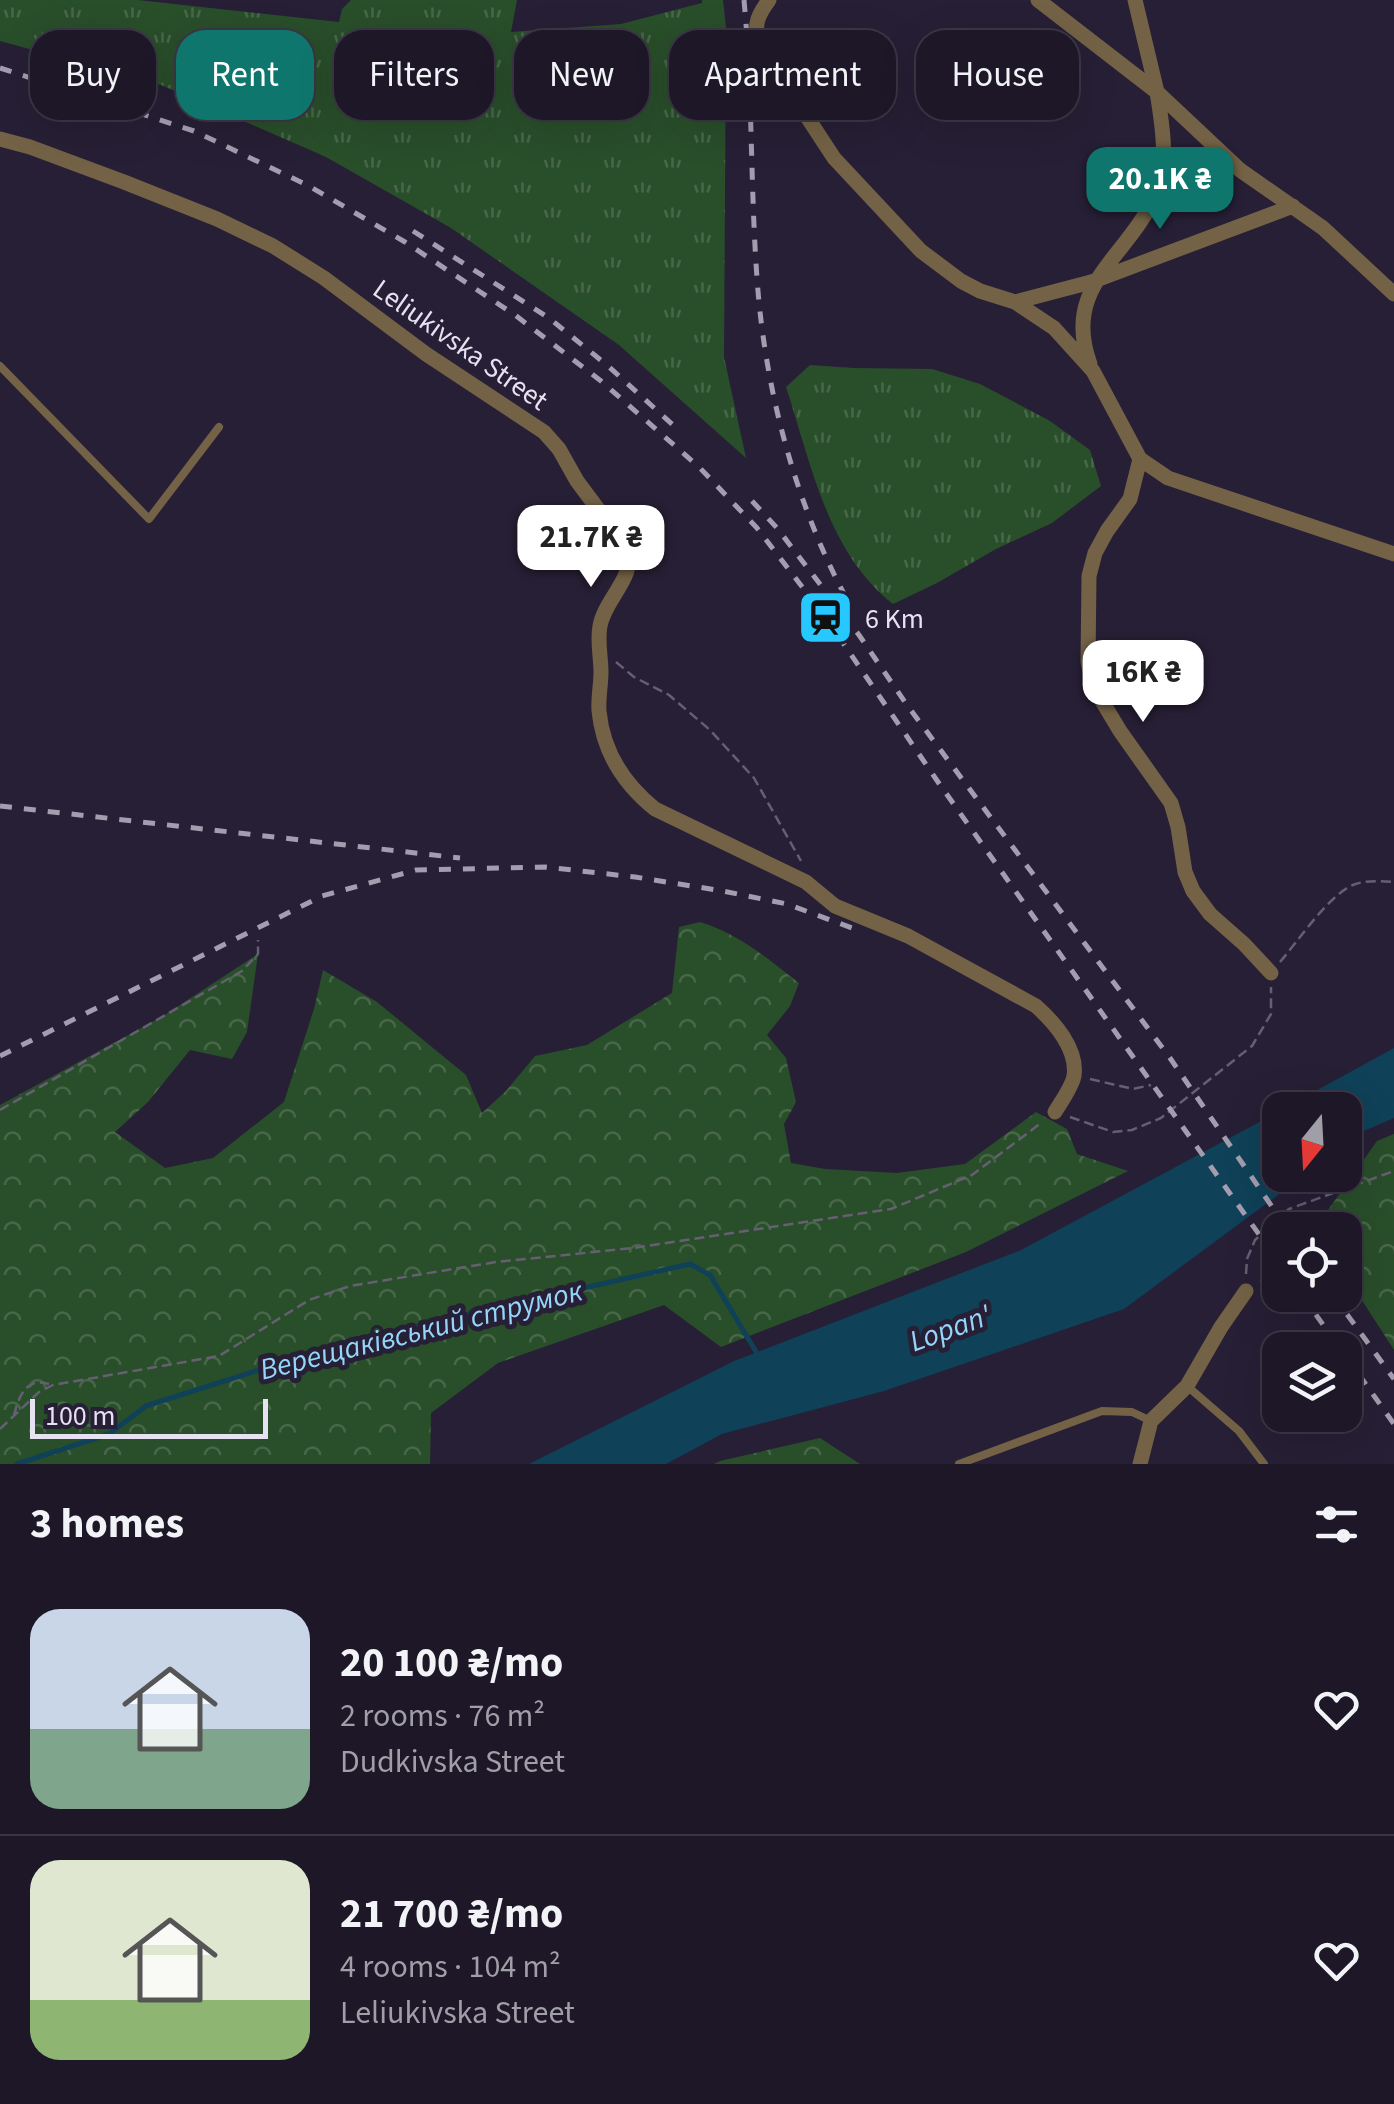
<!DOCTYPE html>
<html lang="en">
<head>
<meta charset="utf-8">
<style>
  :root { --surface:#1d1728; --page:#252030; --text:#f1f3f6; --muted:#a09fa8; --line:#3b3645; --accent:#0f766e }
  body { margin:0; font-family:"Source Sans 3",sans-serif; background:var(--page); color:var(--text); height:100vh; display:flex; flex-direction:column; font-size:38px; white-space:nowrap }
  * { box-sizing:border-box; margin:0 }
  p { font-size:32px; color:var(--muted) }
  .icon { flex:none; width:55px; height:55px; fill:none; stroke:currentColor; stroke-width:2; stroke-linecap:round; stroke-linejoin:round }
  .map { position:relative; height:1464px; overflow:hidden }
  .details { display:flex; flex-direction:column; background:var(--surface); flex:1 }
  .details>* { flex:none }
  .top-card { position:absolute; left:30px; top:30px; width:1335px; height:90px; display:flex; gap:20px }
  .needle { width:65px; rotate:198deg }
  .buttons { position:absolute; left:1262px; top:1092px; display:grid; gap:20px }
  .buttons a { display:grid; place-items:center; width:100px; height:100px; border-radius:20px; background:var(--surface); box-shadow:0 10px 40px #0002,0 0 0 2px var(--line); font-size:50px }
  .scale { position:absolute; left:30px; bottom:25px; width:238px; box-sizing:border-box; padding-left:10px; border:5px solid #e7e2f2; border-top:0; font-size:28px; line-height:35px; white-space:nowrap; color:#e7e2f2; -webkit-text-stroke:8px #271f35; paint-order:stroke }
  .price { position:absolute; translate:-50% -85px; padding:0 22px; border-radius:20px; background:#fff; color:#222; font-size:32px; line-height:65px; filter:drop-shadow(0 2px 5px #0008) }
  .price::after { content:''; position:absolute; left:50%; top:60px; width:30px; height:22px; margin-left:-15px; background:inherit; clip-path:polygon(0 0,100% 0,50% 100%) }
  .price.current { background:var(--accent); color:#fff }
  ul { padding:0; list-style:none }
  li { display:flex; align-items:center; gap:30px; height:250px; padding:0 30px }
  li+li { border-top:2px solid var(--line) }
  li span { display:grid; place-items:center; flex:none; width:280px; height:200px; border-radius:30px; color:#555 }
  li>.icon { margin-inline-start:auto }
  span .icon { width:120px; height:120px; fill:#fffc; stroke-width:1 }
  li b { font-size:42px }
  h2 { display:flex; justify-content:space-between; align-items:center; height:120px; padding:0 30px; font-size:42px }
  .pill { padding:0 35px; border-radius:30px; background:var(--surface); box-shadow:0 10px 40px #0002,0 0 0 2px var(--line); font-size:35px; line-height:90px }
  .pill.current { background:var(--accent); color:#fff }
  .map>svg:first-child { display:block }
</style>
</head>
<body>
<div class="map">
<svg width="1394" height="1464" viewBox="0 0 1394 1464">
  <defs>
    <pattern id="grass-tufts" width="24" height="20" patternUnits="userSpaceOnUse" patternTransform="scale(2.5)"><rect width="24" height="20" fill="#294e2a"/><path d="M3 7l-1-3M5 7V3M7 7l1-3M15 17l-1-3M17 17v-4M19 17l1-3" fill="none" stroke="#486749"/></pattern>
    <pattern id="forest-crowns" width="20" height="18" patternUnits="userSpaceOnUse" patternTransform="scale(2.5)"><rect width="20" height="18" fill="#294e2a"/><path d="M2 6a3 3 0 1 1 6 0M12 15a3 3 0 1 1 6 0" fill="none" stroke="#486749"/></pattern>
  </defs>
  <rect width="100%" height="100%" fill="#271f35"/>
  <path fill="url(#grass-tufts)" d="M 0,0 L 138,0 L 339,22 L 342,9 L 351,0 L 517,0 L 511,32 L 621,24 L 702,3 L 702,0 L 723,0 L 726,28 L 724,357 L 746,458 L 619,345 L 451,228 L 326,157 L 161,85 L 0,41 Z
    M 810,365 L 853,368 L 932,369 L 980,384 L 1050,421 L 1090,450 L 1101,486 L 1052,523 L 996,549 L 937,583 L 893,604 C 827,552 811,463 786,387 Z"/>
  <path fill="url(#forest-crowns)" d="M 700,922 C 739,934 767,958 799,983 L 790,1006 L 767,1035 L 786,1058 L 796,1102 L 784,1124 L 791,1163 L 825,1169 L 897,1173 L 965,1164 L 1036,1112 L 1067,1129 L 1077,1154 L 1128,1171 L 966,1252 L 721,1347 L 664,1305 L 498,1363 L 431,1413 L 430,1464 L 0,1464 L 0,1105 L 163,1016 L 258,954 L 247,1032 L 232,1059 L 190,1050 L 148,1102 L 115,1132 L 165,1168 L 213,1158 L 284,1102 L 314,1009 L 323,970 L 377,1002 L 466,1075 L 482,1113 L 506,1091 L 535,1056 L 587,1045 L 672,993 L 679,927 Z
    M 1394,1134 L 1394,1350 L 1345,1274 L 1345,1230 L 1317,1230 L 1325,1227 L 1321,1220 L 1377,1141 Z
    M 820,1438 L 860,1464 L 714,1464 L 720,1461 Z"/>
  <path fill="#0f4158" d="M 1394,1048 L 1394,1118 L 1362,1132 L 1345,1145 L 1345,1110 L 1281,1110 Z
    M 1280,1111 L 1280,1175 L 1305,1175 L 1124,1309 L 884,1391 L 722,1434 L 666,1464 L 529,1464 L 734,1361 L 1021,1250 Z"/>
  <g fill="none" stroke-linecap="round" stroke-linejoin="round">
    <path stroke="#0f4158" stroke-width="5" d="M 17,1464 L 109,1434 L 146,1406 L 346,1342 L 690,1264 L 710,1275 L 758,1355"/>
    <path stroke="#665f73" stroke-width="2.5" stroke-dasharray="10 5" stroke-linecap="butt" d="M 616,662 L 634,677 L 669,695 L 710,730 L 754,778 L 801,861
      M 1280,962 C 1298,941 1329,895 1353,885 C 1365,880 1381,881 1394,882
      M 1090,1079 L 1133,1089 L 1151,1085
      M 0,1110 L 242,971 L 258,954 L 258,940
      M 1070,1117 L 1113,1132 L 1132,1130 L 1161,1118 L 1252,1046 L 1271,1014 L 1271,987
      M 1246,1274 L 1247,1259 L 1255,1240 L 1289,1209 L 1394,1171
      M 1260,1282 L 1273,1274 L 1280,1272
      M 14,1415 C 19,1396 26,1377 49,1384
      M 0,1429 L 39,1392 L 53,1385 L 219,1356 L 309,1300 L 350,1286 L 496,1262 L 633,1248 L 891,1209 L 972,1175 L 1041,1123"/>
    <path stroke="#736245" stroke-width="8" d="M 0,366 L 149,519 L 219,427
      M 1187,1386 L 1239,1431 L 1264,1464
      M 959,1464 L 1102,1411 L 1132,1412 L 1151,1421"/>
    <path stroke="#736245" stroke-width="15" d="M 769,0 C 758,15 754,23 758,42 L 834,158 L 921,251 L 961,281 L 980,291 L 1015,302 L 1054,328 L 1093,371 L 1140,459 L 1168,478 L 1394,554
      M 1038,0 L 1157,92 C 1162,125 1169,159 1156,192 C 1132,256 1060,283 1090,364
      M 1135,0 L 1157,92 L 1240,170 L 1323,228 L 1394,294
      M 0,139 L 30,147 L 124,182 L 217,219 L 273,246 L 324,278 L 426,354 L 544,432 L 559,449 L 577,481 L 627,548 C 637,577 605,598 600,626 C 597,641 601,657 601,672 C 601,685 598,698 599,711 C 603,752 624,784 655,809 L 806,882 L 835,906 L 908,936 L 1036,1006 C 1054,1022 1078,1049 1074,1076 C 1072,1087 1061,1102 1055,1112
      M 1015,302 L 1091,282 L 1293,206
      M 1140,459 L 1130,499 L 1107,531 L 1095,553 L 1089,576 L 1088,662 L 1093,686 L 1120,731 L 1171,803 L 1178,827 L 1185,872 L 1193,891 L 1210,914 L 1244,944 L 1271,973
      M 1140,1464 L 1151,1421 L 1187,1386 L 1221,1327 L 1246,1291"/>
    <path stroke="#a39daf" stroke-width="5" stroke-dasharray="12 12" stroke-linecap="butt" d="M 744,0 C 753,97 750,194 758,291 C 767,398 798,511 850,605
      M 0,68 L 194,131 L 309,186 L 405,242 L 515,315 L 601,381 L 699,467 L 757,528 L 826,618 L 938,782 L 1280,1264
      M 413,231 L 549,318 L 608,366 L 673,425
      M 752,501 L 777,528 L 859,635 L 907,705 L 1170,1058 L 1288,1230
      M 0,806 L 460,858
      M 0,1056 L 322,896 L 416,870 L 545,867 L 635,877 L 723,891 L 787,904 L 852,928
      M 1302,1295 L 1341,1350
      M 1333,1295 L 1394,1379
      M 1345,1355 L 1394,1424"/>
  </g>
  <defs>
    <symbol id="station-square" viewBox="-11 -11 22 22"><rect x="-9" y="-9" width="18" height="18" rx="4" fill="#27c8ff" stroke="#271f35"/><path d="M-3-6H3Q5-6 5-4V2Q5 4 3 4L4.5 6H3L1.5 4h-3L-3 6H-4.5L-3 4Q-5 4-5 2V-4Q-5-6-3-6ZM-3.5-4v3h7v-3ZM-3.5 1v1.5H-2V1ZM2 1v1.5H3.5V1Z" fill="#111"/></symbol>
  </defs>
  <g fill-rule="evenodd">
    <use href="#station-square" x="794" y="586" width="63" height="63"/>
  </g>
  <g text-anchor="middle" stroke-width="10" stroke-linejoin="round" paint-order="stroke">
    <g font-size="28" fill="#e7e2f2" stroke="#271f35">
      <text transform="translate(461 344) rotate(35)" y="10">Leliukivska Street</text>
    </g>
    <g font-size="28" fill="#e7e2f2" stroke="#271f35" text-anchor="start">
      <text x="865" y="628">6 Km</text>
    </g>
    <g font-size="30" font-style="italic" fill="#94d5f9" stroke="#271f35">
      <text transform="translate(950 1328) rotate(-20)" y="10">Lopan'</text>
      <text transform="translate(421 1330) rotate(-14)" y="10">Верещаківський струмок</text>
    </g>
  </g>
</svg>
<div class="buttons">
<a><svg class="needle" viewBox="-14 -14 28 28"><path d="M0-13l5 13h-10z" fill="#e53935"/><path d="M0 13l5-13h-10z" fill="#a09fa8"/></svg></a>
<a><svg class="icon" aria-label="locate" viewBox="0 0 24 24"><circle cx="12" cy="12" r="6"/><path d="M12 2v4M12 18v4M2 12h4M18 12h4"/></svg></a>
<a><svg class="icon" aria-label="layers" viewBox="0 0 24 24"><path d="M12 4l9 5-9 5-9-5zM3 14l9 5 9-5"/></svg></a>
</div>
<div class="scale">100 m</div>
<b class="price current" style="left:1160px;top:232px">20.1K ₴</b>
<b class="price" style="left:591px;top:590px">21.7K ₴</b>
<b class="price" style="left:1143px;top:725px">16K ₴</b>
<div class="top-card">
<a class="pill">Buy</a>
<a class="pill current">Rent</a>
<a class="pill">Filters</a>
<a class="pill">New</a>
<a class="pill">Apartment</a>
<a class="pill">House</a>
</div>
</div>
<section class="details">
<h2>3 homes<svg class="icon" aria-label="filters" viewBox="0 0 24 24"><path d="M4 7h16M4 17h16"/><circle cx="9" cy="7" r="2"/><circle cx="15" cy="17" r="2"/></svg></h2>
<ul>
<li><span style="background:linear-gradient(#c9d6e8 60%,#7fa58c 0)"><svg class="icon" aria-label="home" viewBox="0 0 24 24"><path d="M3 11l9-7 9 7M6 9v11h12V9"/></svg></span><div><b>20 100 ₴/mo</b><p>2 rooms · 76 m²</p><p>Dudkivska Street</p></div><svg class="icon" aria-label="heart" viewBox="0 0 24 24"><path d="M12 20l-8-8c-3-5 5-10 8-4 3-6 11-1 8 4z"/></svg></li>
<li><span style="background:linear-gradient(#dfe7d0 70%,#8fb573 0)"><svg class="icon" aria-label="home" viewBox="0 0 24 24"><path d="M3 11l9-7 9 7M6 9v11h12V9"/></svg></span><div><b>21 700 ₴/mo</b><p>4 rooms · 104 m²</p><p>Leliukivska Street</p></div><svg class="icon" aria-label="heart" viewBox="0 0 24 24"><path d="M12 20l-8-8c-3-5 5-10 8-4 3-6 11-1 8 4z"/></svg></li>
</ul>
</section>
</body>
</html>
